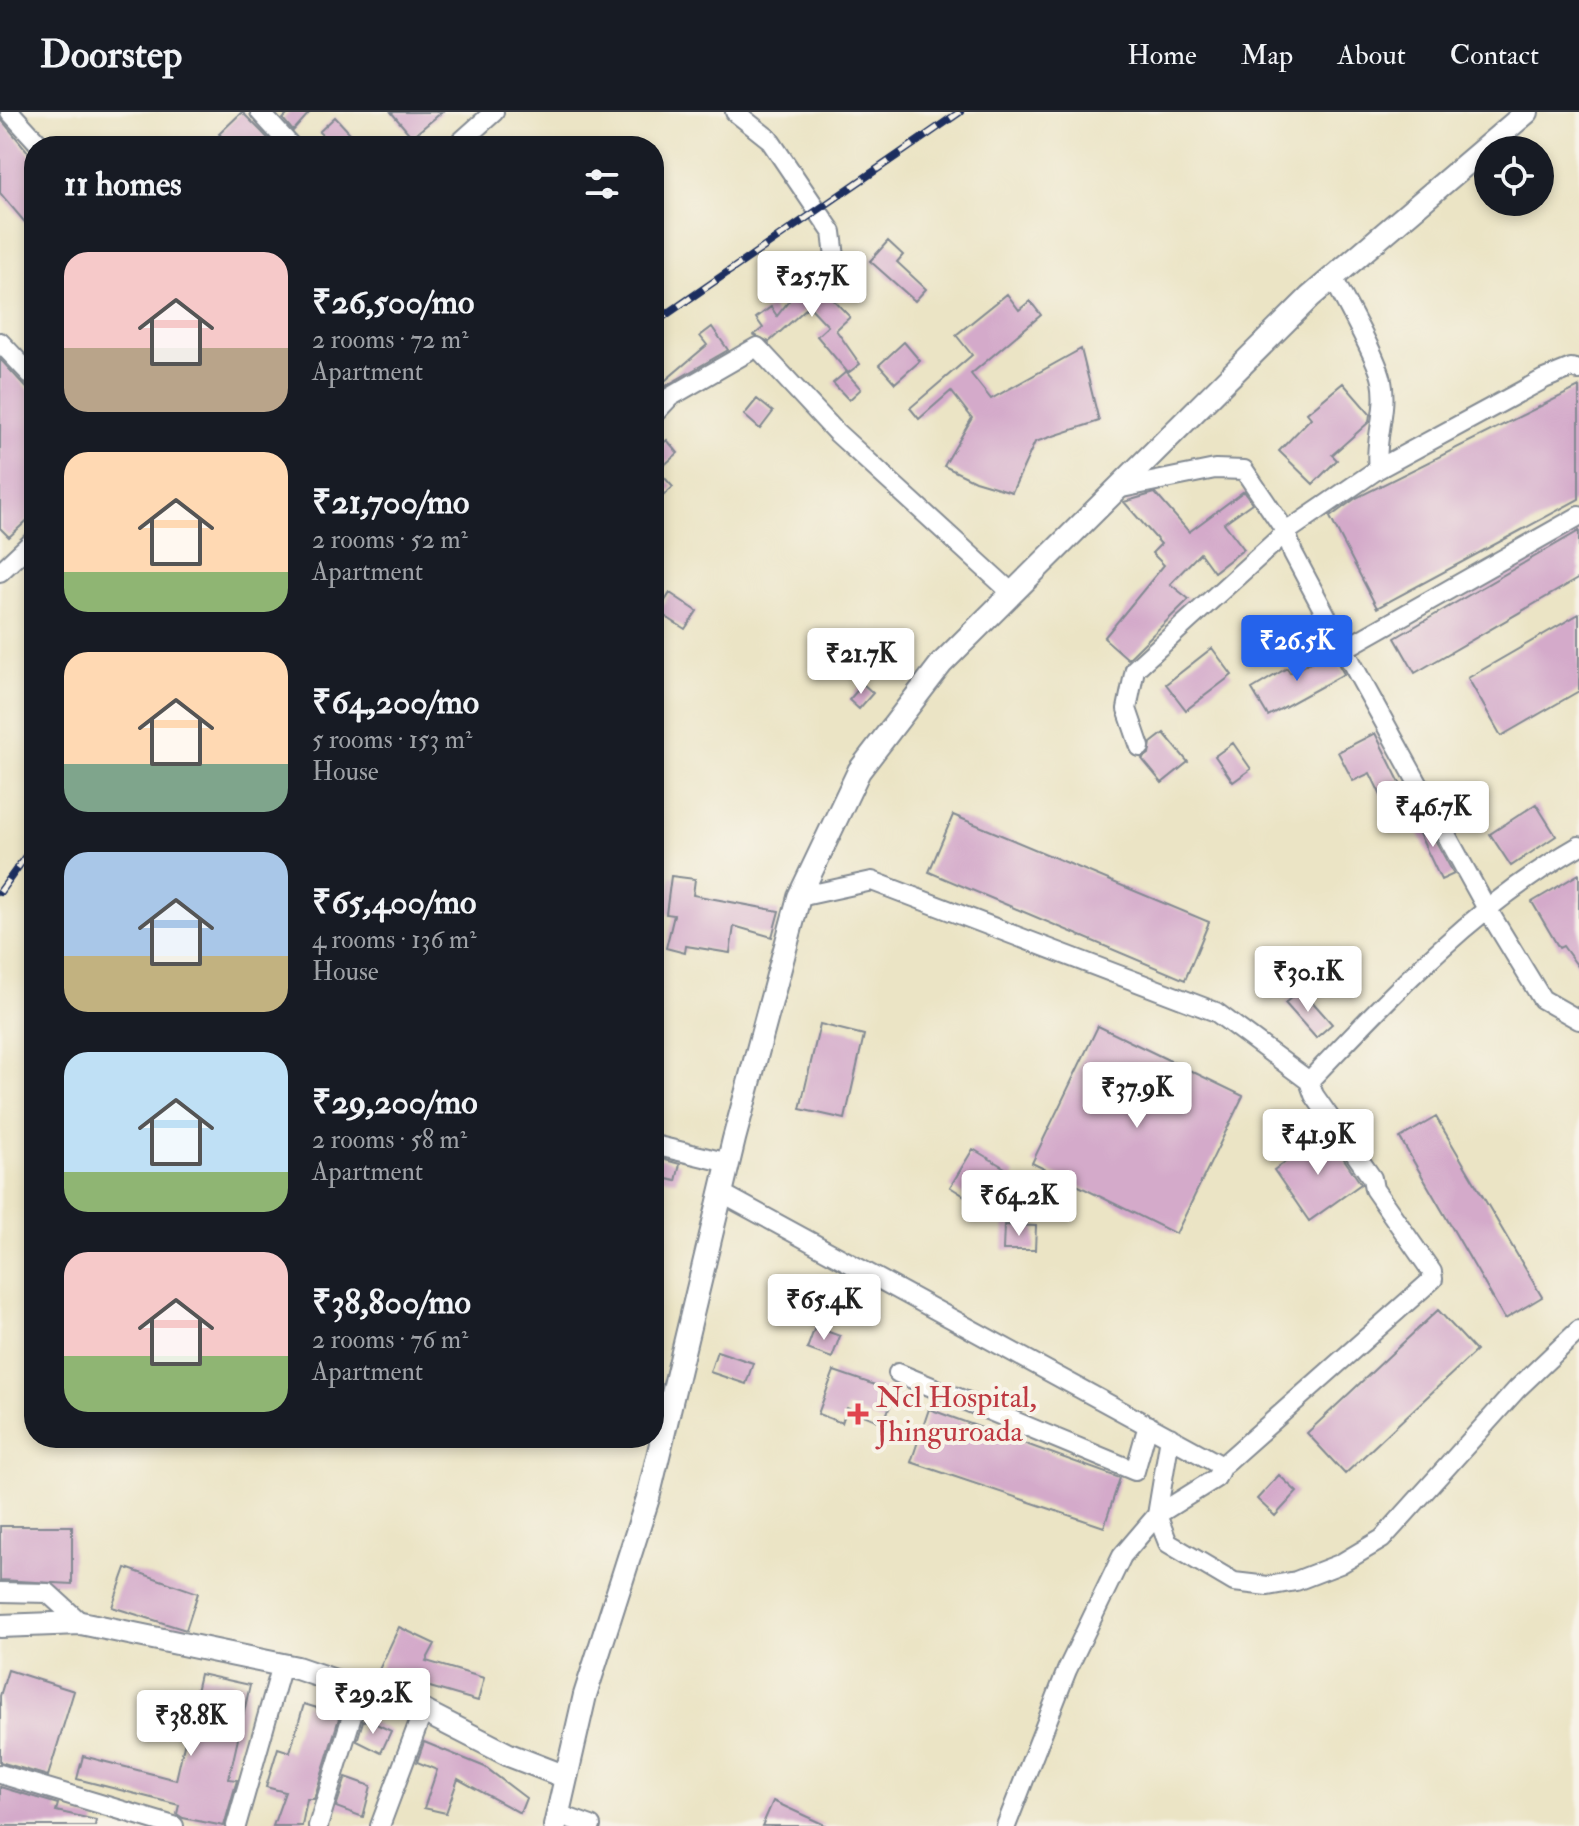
<!DOCTYPE html>
<html lang="en">
<head>
<meta charset="utf-8">
<style>
  :root { --surface:#171b24; --page:#20242c; --text:#f1f3f6; --muted:#9ea1a6; --line:#363941; --accent:#2563eb }
  body { margin:0; font-family:"IM FELL Double Pica",serif; background:var(--page); color:var(--text); height:100vh; display:flex; flex-direction:column; font-size:30px; white-space:nowrap }
  * { box-sizing:border-box; margin:0 }
  p { font-size:26px; color:var(--muted) }
  .icon { flex:none; width:44px; height:44px; fill:none; stroke:currentColor; stroke-width:2; stroke-linecap:round; stroke-linejoin:round }
  .map { position:relative; flex:1; overflow:hidden }
  .side { position:absolute; left:24px; top:24px; width:640px; height:1312px; display:flex; flex-direction:column; background:var(--surface); border-radius:32px; box-shadow:0 4px 12px #0003 }
  .side>* { flex:none }
  .controls { position:absolute; left:1474px; top:24px; display:grid; gap:16px }
  .controls a { display:grid; place-items:center; width:80px; height:80px; border-radius:50%; background:var(--surface); box-shadow:0 4px 12px #0003; font-size:40px }
  .price { position:absolute; translate:-50% -68px; padding:0 18px; border-radius:8px; background:#fff; color:#222; font-size:26px; line-height:52px; filter:drop-shadow(0 2px 4px #0008) }
  .price::after { content:''; position:absolute; left:50%; top:48px; width:24px; height:18px; margin-left:-12px; background:inherit; clip-path:polygon(0 0,100% 0,50% 100%) }
  .price.on { background:var(--accent); color:#fff }
  ul { padding:0; list-style:none }
  li { display:flex; align-items:center; gap:24px; height:200px; padding:0 40px }
  li span { display:grid; place-items:center; flex:none; width:224px; height:160px; border-radius:24px; color:#555 }
  li>.icon { margin-inline-start:auto }
  span .icon { width:96px; height:96px; fill:#fffc; stroke-width:1 }
  li b { font-size:34px }
  h2 { display:flex; justify-content:space-between; align-items:center; height:96px; padding:0 40px; font-size:34px }
  header { display:flex; align-items:center; gap:48px; box-sizing:border-box; height:112px; padding:0 40px; background:var(--surface); border-bottom:2px solid var(--line) }
  header strong { font-size:38px }
  nav { display:flex; gap:44px; margin-inline-start:auto; font-size:28px }
  .map>svg:first-child { display:block }
</style>
</head>
<body>
<header>
<strong>Doorstep</strong>
<nav><a>Home</a><a>Map</a><a>About</a><a>Contact</a></nav>
</header>
<div class="map">
<svg width="1579" height="1714" viewBox="0 0 1579 1714">
  <rect width="100%" height="100%" fill="#f7f3e8"/>
  <filter id="ink" filterUnits="userSpaceOnUse"><feTurbulence type="fractalNoise" baseFrequency=".0125" numOctaves="2"/><feDisplacementMap in="SourceGraphic" scale="16" xChannelSelector="R" yChannelSelector="G"/><feConvolveMatrix kernelMatrix="1 2 1 2 8 2 1 2 1" color-interpolation-filters="sRGB"/></filter>
  <filter id="wash" filterUnits="userSpaceOnUse"><feTurbulence type="fractalNoise" baseFrequency=".006" numOctaves="4" result="noise"/><feDisplacementMap in="SourceGraphic" scale="32" xChannelSelector="R" yChannelSelector="G"/><feGaussianBlur stdDeviation="1.8" result="paint"/><feColorMatrix in="noise" values="0 0 0 0 0 0 0 0 0 0 0 0 0 0 0 0 0 1.4 0 .05"/><feComposite in="paint" operator="in"/></filter>
  <g filter="url(#wash)">
    <rect width="100%" height="100%" fill="#ebe4c5"/>
    <g id="blocks">
      <path fill="#d4aaca" d="M 242,0 L 262,20 L 275,34 L 232,34 L 219,22 Z
        M 290,0 L 310,0 L 293,19 L 283,7 Z
        M 391,0 L 442,0 L 412,25 Z
        M 335,5 L 362,34 L 333,34 L 319,20 Z
        M 0,6 L 34,47 L 34,121 L 0,81 Z
        M 888,129 L 903,143 L 897,150 L 926,177 L 915,189 L 870,149 Z
        M 815,156 L 826,167 L 820,174 L 850,205 L 836,218 L 860,252 L 848,261 L 817,224 L 828,214 L 809,194 L 769,230 L 754,223 L 763,216 L 756,206 L 771,195 L 777,204 Z
        M 1007,182 L 1019,198 L 1030,189 L 1041,203 L 971,262 L 991,287 L 1081,237 L 1099,309 L 1035,330 L 1012,380 L 975,369 L 944,354 L 972,306 L 951,279 L 919,307 L 910,296 L 972,243 L 956,223 Z
        M 712,215 L 728,238 L 664,275 L 654,284 L 654,278 L 707,233 L 700,224 Z
        M 904,230 L 920,249 L 895,271 L 879,253 Z
        M 0,247 L 34,284 L 34,402 L 9,425 L 0,416 Z
        M 846,260 L 861,277 L 849,288 L 833,271 Z
        M 1343,271 L 1370,302 L 1369,310 L 1332,343 L 1337,348 L 1313,372 L 1279,339 L 1311,306 L 1307,301 Z
        M 1579,275 L 1579,387 L 1377,496 L 1330,405 L 1356,386 Z
        M 757,287 L 773,300 L 760,317 L 744,303 Z
        M 667,328 L 678,341 L 662,355 L 654,345 L 654,339 Z
        M 663,364 L 673,375 L 654,392 L 654,372 Z
        M 1244,379 L 1252,391 L 1224,411 L 1244,437 L 1214,460 L 1200,441 L 1170,472 L 1189,487 L 1128,547 L 1104,526 L 1164,453 L 1152,441 L 1161,432 L 1124,390 L 1155,381 L 1189,420 Z
        M 1579,419 L 1579,466 L 1415,561 L 1395,526 Z
        M 670,481 L 697,499 L 685,517 L 658,500 Z
        M 1579,502 L 1579,579 L 1501,624 L 1468,566 Z
        M 1212,536 L 1232,563 L 1186,598 L 1166,572 Z
        M 1331,539 L 1344,562 L 1268,604 L 1252,577 L 1287,556 L 1290,561 Z
        M 863,572 L 873,581 L 859,597 L 849,588 Z
        M 1164,621 L 1188,650 L 1162,671 L 1142,647 L 1149,642 L 1151,631 Z
        M 1375,621 L 1411,693 L 1391,704 L 1370,661 L 1353,669 L 1338,640 Z
        M 1233,631 L 1251,657 L 1233,670 L 1215,644 Z
        M 1536,692 L 1556,724 L 1511,754 L 1490,722 Z
        M 953,703 L 1209,810 L 1185,868 L 929,760 Z
        M 1422,704 L 1454,762 L 1441,768 L 1413,709 Z
        M 1579,762 L 1579,856 L 1563,834 L 1559,836 L 1532,790 Z
        M 671,764 L 695,767 L 693,783 L 779,799 L 772,825 L 734,814 L 730,841 L 686,834 L 685,841 L 666,836 L 674,803 L 666,802 Z
        M 1301,877 L 1332,912 L 1316,926 L 1285,891 Z
        M 820,912 L 864,923 L 845,1007 L 800,997 Z
        M 1098,914 L 1243,984 L 1176,1122 L 1032,1051 Z
        M 1436,1005 L 1542,1185 L 1505,1207 L 1400,1026 Z
        M 1326,1021 L 1361,1072 L 1309,1109 L 1274,1058 Z
        M 973,1037 L 1015,1062 L 992,1101 L 950,1075 Z
        M 654,1045 L 680,1052 L 676,1069 L 654,1064 Z
        M 1004,1113 L 1036,1114 L 1035,1138 L 1003,1138 Z
        M 1438,1198 L 1476,1239 L 1345,1362 L 1307,1321 Z
        M 815,1215 L 840,1224 L 832,1246 L 807,1237 Z
        M 717,1239 L 753,1251 L 746,1272 L 710,1260 Z
        M 834,1259 L 896,1280 L 883,1311 L 847,1296 L 842,1311 L 818,1302 Z
        M 929,1297 L 1120,1366 L 1104,1415 L 911,1350 Z
        M 1279,1363 L 1297,1380 L 1275,1404 L 1257,1387 Z
        M 0,1414 L 72,1414 L 72,1472 L 0,1468 Z
        M 126,1456 L 198,1481 L 186,1518 L 112,1495 Z
        M 399,1515 L 435,1532 L 426,1549 L 484,1566 L 478,1589 L 416,1571 L 412,1579 L 377,1562 Z
        M 8,1558 L 74,1579 L 48,1664 L 0,1650 L 0,1584 Z
        M 200,1562 L 250,1573 L 229,1667 L 237,1668 L 224,1714 L 183,1706 L 177,1702 L 179,1693 L 77,1667 L 83,1644 L 176,1668 Z
        M 304,1592 L 340,1603 L 314,1687 L 307,1687 L 302,1714 L 273,1714 L 285,1680 L 266,1675 L 278,1636 L 290,1640 Z
        M 368,1608 L 391,1619 L 381,1641 L 357,1629 L 363,1609 Z
        M 424,1630 L 485,1655 L 526,1686 L 520,1701 L 458,1667 L 446,1701 L 424,1696 L 437,1658 L 417,1650 Z
        M 346,1665 L 371,1674 L 363,1705 L 336,1695 Z
        M 0,1675 L 58,1692 L 56,1699 L 96,1708 L 95,1714 L 0,1714 Z
        M 773,1689 L 827,1714 L 762,1714 Z"/>
    </g>
  </g>
  <g filter="url(#ink)">
    <use href="#blocks" fill-opacity="0" stroke="#838a92" stroke-width="2"/>
    <g fill="none" stroke-linecap="round" stroke-linejoin="round">
      <defs>
        <path id="minor" d="M 10,0 L 41,34
          M 260,0 L 291,34
          M 735,0 L 769,27 L 832,120 L 835,145
          M 456,34 L 494,0
          M 1333,165 C 1344,189 1378,246 1382,269 C 1388,298 1374,327 1378,357
          M 0,230 L 34,266
          M 654,302 L 670,285 L 757,235 L 836,320 L 1012,481
          M 1117,377 L 1215,357 L 1244,358 L 1286,420 L 1293,441 L 1344,537 L 1486,795 L 1542,887 L 1579,908
          M 0,460 L 34,428
          M 1344,537 L 1579,404
          M 1140,635 L 1127,597 L 1135,557 L 1286,420 L 1378,357 L 1544,267 L 1571,256 L 1579,258
          M 799,785 L 872,769 L 1216,900 L 1309,969 L 1314,983 L 1372,1066 L 1374,1077 L 1432,1160 L 1433,1167 L 1222,1354 L 1216,1366 L 1157,1403 L 1122,1444 L 1067,1558 L 1006,1714
          M 1309,969 C 1392,882 1474,794 1579,734
          M 654,1033 L 729,1051
          M 721,1081 L 1222,1354
          M 898,1261 L 1135,1359 L 1148,1313
          M 1170,1325 L 1157,1403 L 1168,1431 L 1234,1470 L 1268,1474 L 1296,1469 L 1340,1452 L 1382,1427 L 1517,1277 L 1579,1218
          M 0,1480 L 48,1481 L 81,1511
          M 0,1662 L 174,1714
          M 558,1702 L 591,1714
          M 236,1714 L 282,1553
          M 318,1714 L 360,1578
          M 380,1714 L 423,1599"/>
        <path id="tertiary" d="M 0,1514 L 81,1511 L 297,1556 L 423,1599 L 509,1643 L 566,1665
          M 555,1714 L 585,1583 L 648,1386 L 734,1027 L 799,785 L 859,659 L 941,552 L 1310,185 L 1527,0"/>
      </defs>
      <use href="#minor" stroke="#838a92" stroke-width="22"/>
      <use href="#tertiary" stroke="#838a92" stroke-width="26"/>
      <use href="#minor" stroke="#fff" stroke-width="18"/>
      <use href="#tertiary" stroke="#fff" stroke-width="22"/>
      <defs>
        <path id="rail" d="M 654,211 L 960,0
          M 0,780 L 34,733"/>
      </defs>
      <use href="#rail" stroke="#1b2f5e" stroke-width="8"/>
      <use href="#rail" stroke="#f7f3e8" stroke-width="5" stroke-dasharray="15" stroke-linecap="butt"/>
    </g>
  </g>
  <path fill="#e0444e" stroke="#f7f3e8" stroke-width="3" d="M854 1290h8v8h8v8h-8v8h-8v-8h-8v-8h8z"/>
  <g text-anchor="middle" stroke-width="8" stroke-linejoin="round" paint-order="stroke">
    <g font-size="30" fill="#be3a42" stroke="#f7f3e8" text-anchor="start">
      <text x="876" y="1295">Ncl Hospital,<tspan x="876" dy="34">Jhinguroada</tspan></text>
    </g>
  </g>
</svg>
<div class="controls">
<a><svg class="icon" aria-label="locate" viewBox="0 0 24 24"><circle cx="12" cy="12" r="6"/><path d="M12 2v4M12 18v4M2 12h4M18 12h4"/></svg></a>
</div>
<b class="price" style="left:812px;top:207px">₹25.7K</b>
<b class="price on" style="left:1297px;top:571px">₹26.5K</b>
<b class="price" style="left:861px;top:584px">₹21.7K</b>
<b class="price" style="left:1433px;top:737px">₹46.7K</b>
<b class="price" style="left:1308px;top:902px">₹30.1K</b>
<b class="price" style="left:1137px;top:1018px">₹37.9K</b>
<b class="price" style="left:1318px;top:1065px">₹41.9K</b>
<b class="price" style="left:1019px;top:1126px">₹64.2K</b>
<b class="price" style="left:824px;top:1230px">₹65.4K</b>
<b class="price" style="left:373px;top:1624px">₹29.2K</b>
<b class="price" style="left:191px;top:1646px">₹38.8K</b>
<section class="side">
<h2>11 homes<svg class="icon" aria-label="filters" viewBox="0 0 24 24"><path d="M4 7h16M4 17h16"/><circle cx="9" cy="7" r="2"/><circle cx="15" cy="17" r="2"/></svg></h2>
<ul>
<li><span style="background:linear-gradient(#f6c9c9 60%,#b9a48a 0)"><svg class="icon" aria-label="home" viewBox="0 0 24 24"><path d="M3 11l9-7 9 7M6 9v11h12V9"/></svg></span><div><b>₹26,500/mo</b><p>2 rooms · 72 m²</p><p>Apartment</p></div></li>
<li><span style="background:linear-gradient(#ffd9b3 75%,#8fb573 0)"><svg class="icon" aria-label="home" viewBox="0 0 24 24"><path d="M3 11l9-7 9 7M6 9v11h12V9"/></svg></span><div><b>₹21,700/mo</b><p>2 rooms · 52 m²</p><p>Apartment</p></div></li>
<li><span style="background:linear-gradient(#ffd9b3 70%,#7fa58c 0)"><svg class="icon" aria-label="home" viewBox="0 0 24 24"><path d="M3 11l9-7 9 7M6 9v11h12V9"/></svg></span><div><b>₹64,200/mo</b><p>5 rooms · 153 m²</p><p>House</p></div></li>
<li><span style="background:linear-gradient(#a9c7e8 65%,#c2b280 0)"><svg class="icon" aria-label="home" viewBox="0 0 24 24"><path d="M3 11l9-7 9 7M6 9v11h12V9"/></svg></span><div><b>₹65,400/mo</b><p>4 rooms · 136 m²</p><p>House</p></div></li>
<li><span style="background:linear-gradient(#bfe0f5 75%,#8fb573 0)"><svg class="icon" aria-label="home" viewBox="0 0 24 24"><path d="M3 11l9-7 9 7M6 9v11h12V9"/></svg></span><div><b>₹29,200/mo</b><p>2 rooms · 58 m²</p><p>Apartment</p></div></li>
<li><span style="background:linear-gradient(#f6c9c9 65%,#8fb573 0)"><svg class="icon" aria-label="home" viewBox="0 0 24 24"><path d="M3 11l9-7 9 7M6 9v11h12V9"/></svg></span><div><b>₹38,800/mo</b><p>2 rooms · 76 m²</p><p>Apartment</p></div></li>
</ul>
</section>
</div>
</body>
</html>
